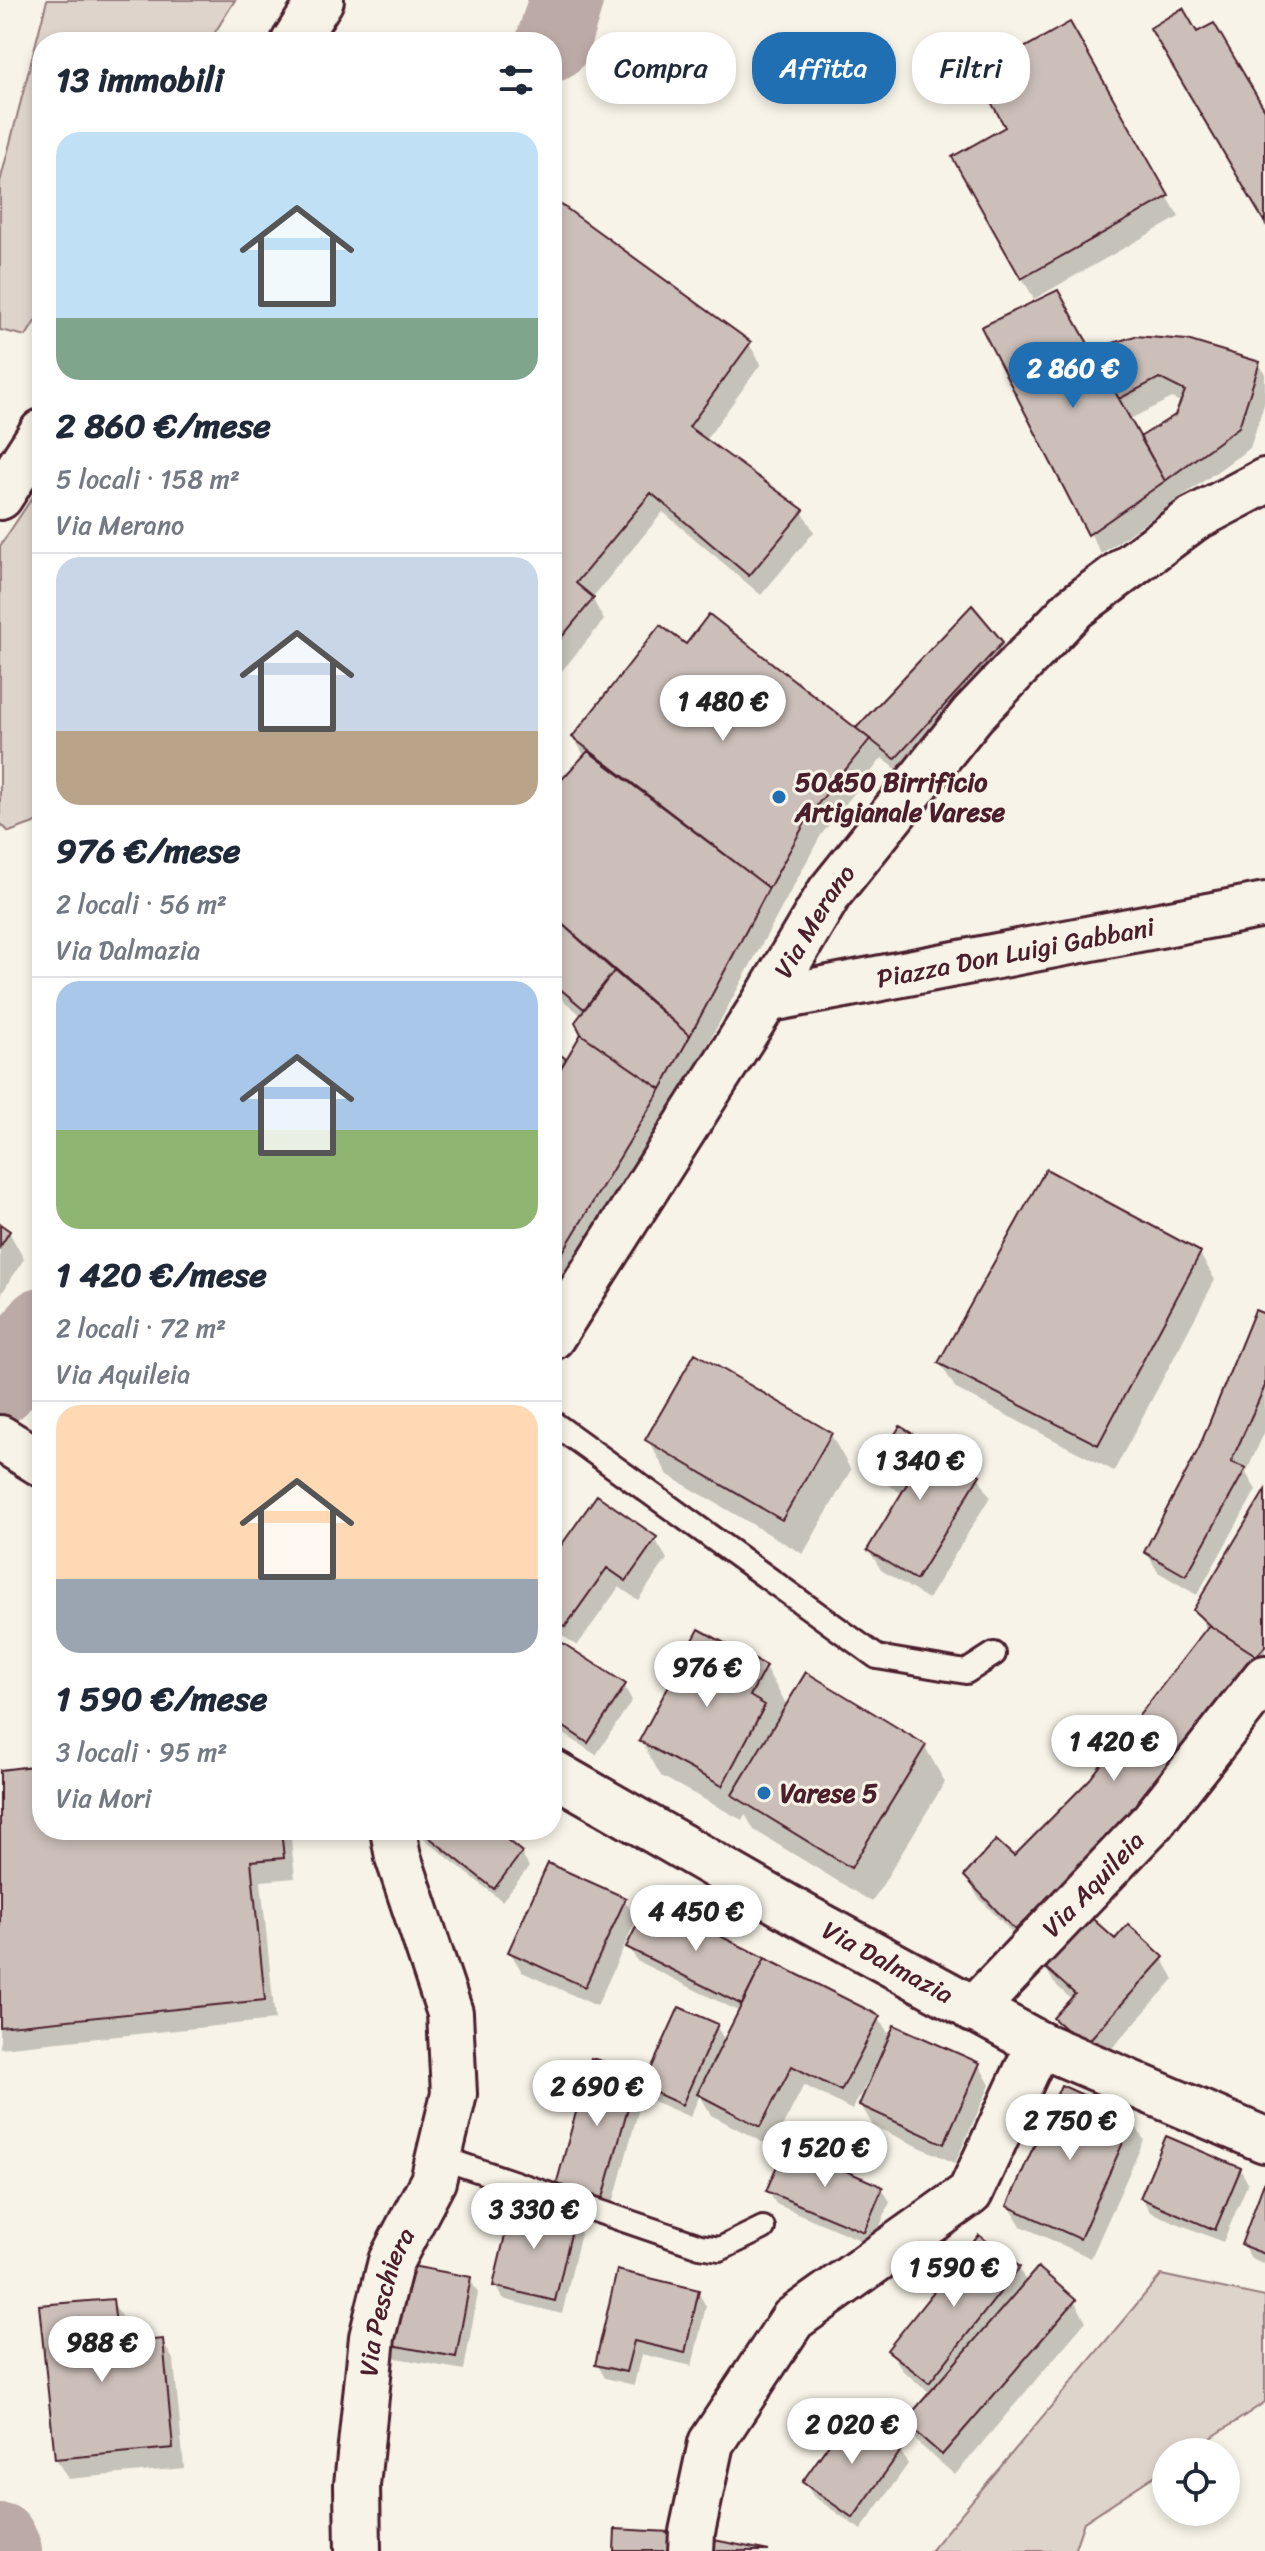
<!DOCTYPE html>
<html lang="it">
<head>
<meta charset="utf-8">
<style>
  :root { --surface:#fff; --page:#f2f2f3; --text:#1f2937; --muted:#747a83; --line:#e0e1e3; --accent:#1f6fb2 }
  body { margin:0; font-family:Sriracha,sans-serif; background:var(--page); color:var(--text); height:100vh; display:flex; flex-direction:column; font-size:30px; white-space:nowrap }
  * { box-sizing:border-box; margin:0 }
  p { font-size:26px; color:var(--muted) }
  .icon { flex:none; width:44px; height:44px; fill:none; stroke:currentColor; stroke-width:2; stroke-linecap:round; stroke-linejoin:round }
  .map { position:relative; flex:1; overflow:hidden }
  .panel { position:absolute; left:32px; top:32px; width:530px; height:1808px; display:flex; flex-direction:column; background:var(--surface); border-radius:32px; box-shadow:0 4px 12px #0003 }
  .panel>* { flex:none }
  .top-card { position:absolute; left:586px; top:32px; width:558px; height:72px; display:flex; gap:16px }
  .tools { position:absolute; left:1152px; top:2438px; display:grid; gap:16px }
  .tools a { display:grid; place-items:center; width:88px; height:88px; border-radius:50%; background:var(--surface); box-shadow:0 4px 12px #0003; font-size:40px }
  .price { position:absolute; translate:-50% -68px; padding:0 18px; border-radius:28px; background:#fff; color:#222; font-size:26px; line-height:52px; filter:drop-shadow(0 2px 4px #0008) }
  .price::after { content:''; position:absolute; left:50%; top:48px; width:24px; height:18px; margin-left:-12px; background:inherit; clip-path:polygon(0 0,100% 0,50% 100%) }
  .price.selected { background:var(--accent); color:#fff }
  ul { padding:0; list-style:none }
  li { display:grid; align-content:center; gap:16px; height:424px; padding:0 24px }
  li+li { border-top:2px solid var(--line) }
  li span { display:grid; place-items:center; height:248px; border-radius:24px; color:#555 }
  li>.icon { margin-inline-start:auto }
  span .icon { width:144px; height:144px; fill:#fffc; stroke-width:1 }
  li b { font-size:34px }
  h2 { display:flex; justify-content:space-between; align-items:center; height:96px; padding:0 24px; font-size:34px }
  .pill { padding:0 28px; border-radius:32px; background:var(--surface); box-shadow:0 4px 12px #0003; font-size:28px; line-height:72px }
  .pill.selected { background:var(--accent); color:#fff }
  .map>svg:first-child { display:block }
</style>
</head>
<body>
<div class="map">
<svg width="1265" height="2551" viewBox="0 0 1265 2551">
  <rect width="100%" height="100%" fill="#f7f3e8"/>
  <filter id="ink" filterUnits="userSpaceOnUse"><feTurbulence type="fractalNoise" baseFrequency=".0125" numOctaves="2"/><feDisplacementMap in="SourceGraphic" scale="16" xChannelSelector="R" yChannelSelector="G"/><feConvolveMatrix kernelMatrix="1 2 1 2 8 2 1 2 1" color-interpolation-filters="sRGB"/></filter>
  <g filter="url(#ink)">
    <path fill="#ded4cc" stroke="#947a7c" stroke-width="2" d="M 47,0 L 235,0 L 209,42 L 42,42 L 42,310 L 26,336 L 0,330 L 0,182 Z
      M 42,483 L 42,820 L 9,832 L 0,823 L 0,546 Z
      M 1161,2275 L 1265,2297 L 1265,2402 L 1190,2452 L 1166,2452 L 1166,2468 L 1084,2522 L 1074,2551 L 930,2551 Z"/>
    <path fill="#0003" fill-rule="evenodd" d="M 1070,25 L 1179,217 L 1034,299 L 955,158 L 1008,128 Z
      M 552,200 L 749,344 L 761,364 L 705,441 L 802,511 L 814,532 L 761,595 L 663,512 L 592,598 L 604,620 L 552,683 Z
      M 984,328 L 1091,353 L 1259,363 L 1265,374 L 1265,401 L 1250,448 L 1101,554 ZM 1172,398 L 1182,403 L 1176,417 L 1140,439 L 1128,420 Z
      M 972,608 L 1002,643 L 1014,664 L 908,778 L 882,758 L 821,835 L 672,1110 L 552,1309 L 552,1050 L 567,1062 L 584,1034 L 582,1016 L 552,991 L 552,793 L 585,757 L 574,738 L 686,647 L 856,731 Z
      M 0,1227 L 9,1232 L 24,1259 L 0,1296 Z
      M 1200,1254 L 1215,1280 L 1114,1471 L 956,1389 L 940,1363 Z
      M 1265,1316 L 1265,1431 L 1246,1473 L 1256,1490 L 1197,1595 L 1158,1572 L 1146,1552 L 1201,1449 Z
      M 831,1435 L 851,1470 L 803,1554 L 668,1475 L 648,1440 Z
      M 878,1465 L 978,1476 L 990,1497 L 928,1599 L 881,1570 L 869,1550 L 903,1494 L 890,1486 Z
      M 1265,1494 L 1265,1679 L 1028,1949 L 978,1897 L 966,1876 L 1014,1859 L 1091,1780 L 1207,1630 L 1196,1610 Z
      M 655,1539 L 667,1559 L 638,1600 L 619,1587 L 577,1646 L 552,1628 L 552,1561 Z
      M 552,1654 L 554,1656 L 624,1686 L 632,1700 L 596,1755 L 552,1726 Z
      M 765,1667 L 788,1707 L 925,1747 L 945,1782 L 872,1902 L 754,1830 L 745,1814 L 742,1820 L 661,1776 L 641,1741 Z
      M 42,1767 L 42,1830 L 290,1830 L 295,1878 L 261,1881 L 275,2020 L 0,2048 L 0,1772 Z
      M 418,1830 L 491,1830 L 521,1853 L 529,1867 L 502,1901 L 422,1837 Z
      M 624,1899 L 636,1920 L 597,2006 L 522,1972 L 510,1952 Z
      M 1115,1941 L 1162,1958 L 1174,1979 L 1097,2065 L 1067,2039 L 1055,2018 L 1072,2000 L 1054,1983 L 1042,1962 Z
      M 629,1947 L 878,2017 L 891,2038 L 979,2065 L 990,2085 L 955,2163 L 873,2126 L 861,2105 L 873,2078 L 870,2077 L 852,2110 L 804,2085 L 772,2147 L 711,2115 L 700,2095 L 690,2117 L 653,2101 L 645,2086 L 611,2211 L 566,2198 L 558,2184 L 637,2072 L 646,2087 L 716,2026 L 726,2042 L 740,2012 L 637,1961 Z
      M 1132,2120 L 1144,2140 L 1091,2258 L 1021,2226 L 1009,2206 Z
      M 1240,2169 L 1248,2183 L 1223,2242 L 1150,2212 L 1142,2198 Z
      M 1265,2186 L 1265,2264 L 1251,2258 L 1243,2245 Z
      M 882,2188 L 890,2202 L 872,2245 L 776,2204 L 768,2190 Z
      M 573,2218 L 581,2232 L 562,2314 L 503,2299 L 495,2286 Z
      M 979,2238 L 1019,2269 L 1027,2283 L 1074,2301 L 1086,2321 L 955,2475 L 918,2443 L 906,2422 L 931,2394 L 902,2370 L 890,2350 Z
      M 470,2279 L 478,2293 L 464,2370 L 396,2358 L 388,2344 Z
      M 698,2292 L 706,2306 L 692,2366 L 641,2354 L 634,2385 L 605,2378 L 597,2364 Z
      M 112,2301 L 124,2321 L 126,2344 L 162,2341 L 174,2361 L 184,2468 L 68,2479 L 56,2459 Z
      M 900,2450 L 908,2464 L 861,2530 L 813,2496 L 805,2482 Z"/>
    <g fill="none" stroke-linecap="round" stroke-linejoin="round">
      <path stroke="#bcaaa7" stroke-width="74" d="M 552,45 L 566,0
        M 0,1387 L 42,1324
        M 0,2540 L 5,2551"/>
    </g>
    <path fill="#ccbfb9" stroke="#4a1f2b" stroke-width="2" d="M 1183,8 L 1197,32 L 1214,23 L 1265,110 L 1265,223 L 1150,28 Z
      M 1070,22 L 1169,196 L 1021,279 L 952,157 L 1005,127 L 976,75 Z
      M 552,198 L 751,342 L 689,427 L 804,510 L 749,576 L 651,493 L 576,583 L 594,598 L 552,649 Z
      M 1058,290 L 1165,481 L 1088,535 L 981,327 Z
      M 1135,336 L 1187,340 L 1260,362 L 1239,427 L 1165,481 L 1140,437 L 1175,415 L 1185,391 L 1159,378 L 1119,399 L 1091,350 Z
      M 972,605 L 1003,642 L 895,759 L 856,728 Z
      M 709,614 L 870,739 L 810,814 L 769,888 L 572,737 L 660,625 L 686,644 Z
      M 588,751 L 769,888 L 690,1036 L 552,915 L 552,790 Z
      M 552,915 L 614,971 L 584,1009 L 552,982 Z
      M 614,971 L 690,1036 L 661,1089 L 581,1034 L 575,1022 Z
      M 581,1034 L 661,1089 L 552,1270 L 552,1083 Z
      M 552,1048 L 566,1059 L 552,1083 Z
      M 1046,1169 L 1201,1252 L 1098,1445 L 938,1363 Z
      M 0,1224 L 10,1231 L 0,1247 Z
      M 1255,1310 L 1265,1314 L 1265,1386 L 1231,1462 L 1246,1468 L 1186,1576 L 1144,1552 L 1199,1448 Z
      M 695,1353 L 832,1433 L 782,1520 L 645,1440 Z
      M 900,1426 L 980,1475 L 916,1580 L 867,1550 L 907,1484 L 876,1465 Z
      M 1265,1490 L 1265,1646 L 1257,1656 L 1209,1625 L 1193,1610 Z
      M 597,1495 L 657,1537 L 626,1581 L 607,1568 L 565,1627 L 552,1618 L 552,1558 Z
      M 1209,1625 L 1257,1656 L 1128,1823 L 1015,1930 L 964,1876 L 996,1840 L 1014,1856 L 1090,1779 Z
      M 699,1629 L 766,1666 L 750,1696 L 765,1705 L 722,1786 L 639,1741 Z
      M 561,1642 L 626,1684 L 588,1743 L 552,1719 L 552,1655 Z
      M 806,1672 L 926,1745 L 851,1868 L 732,1795 Z
      M 42,1765 L 42,1830 L 281,1830 L 284,1858 L 251,1861 L 265,2000 L 0,2027 L 0,1770 Z
      M 420,1830 L 495,1830 L 522,1852 L 494,1889 Z
      M 548,1863 L 626,1898 L 585,1987 L 508,1952 Z
      M 649,1901 L 765,1958 L 742,2005 L 626,1947 Z
      M 1085,1912 L 1115,1939 L 1128,1924 L 1164,1957 L 1084,2046 L 1053,2018 L 1075,1994 L 1039,1962 Z
      M 765,1958 L 880,2016 L 841,2091 L 792,2066 L 760,2127 L 697,2094 Z
      M 679,2007 L 718,2024 L 682,2105 L 643,2087 Z
      M 894,2025 L 980,2063 L 944,2144 L 859,2105 Z
      M 591,2058 L 638,2071 L 603,2198 L 556,2185 Z
      M 1061,2085 L 1134,2118 L 1080,2239 L 1007,2206 Z
      M 1166,2136 L 1241,2168 L 1215,2230 L 1140,2198 Z
      M 786,2145 L 883,2187 L 864,2232 L 766,2191 Z
      M 1265,2180 L 1265,2254 L 1241,2245 Z
      M 513,2201 L 575,2217 L 555,2301 L 493,2286 Z
      M 979,2235 L 1020,2267 L 929,2383 L 887,2350 Z
      M 401,2264 L 471,2277 L 456,2357 L 386,2344 Z
      M 1038,2267 L 1076,2300 L 942,2455 L 904,2422 Z
      M 617,2270 L 699,2290 L 685,2353 L 634,2341 L 626,2372 L 595,2365 Z
      M 113,2299 L 118,2343 L 163,2339 L 173,2448 L 55,2459 L 39,2305 Z
      M 851,2413 L 902,2449 L 853,2518 L 802,2482 Z
      M 615,2529 L 669,2532 L 668,2551 L 614,2551 Z
      M 704,2538 L 769,2551 L 703,2551 Z"/>
    <g fill="none" stroke-linecap="round" stroke-linejoin="round">
      <defs>
        <path id="service" d="M 552,1422 L 877,1657 L 966,1672 L 994,1654
          M 439,2157 L 700,2246 L 720,2249 L 763,2228"/>
        <g id="minor">
          <path id="s1" d="M 766,1000 L 1265,905"/>
          <path id="s2" d="M 973,2010 L 1152,1822 L 1265,1678"/>
          <path d="M 691,2551 L 692,2532 L 711,2443 L 793,2319 L 970,2193 L 1039,2044"/>
        </g>
        <g id="tertiary">
          <path id="s3" d="M 552,1337 L 766,1000 L 830,892 L 972,715 L 1074,608 L 1193,519 L 1265,481"/>
          <path d="M 0,1438 L 42,1464"/>
          <path id="s4" d="M 552,1772 L 803,1916 L 1039,2044 L 1265,2140"/>
          <path id="s5" d="M 358,2551 L 357,2485 L 372,2337 L 391,2261 L 433,2181 L 454,2094 L 450,2013 L 398,1857 L 393,1830"/>
        </g>
        <path id="primary" d="M 294,42 L 321,0
          M 0,497 L 42,432"/>
      </defs>
      <use href="#service" stroke="#4a1f2b" stroke-width="28"/>
      <use href="#minor" stroke="#4a1f2b" stroke-width="50"/>
      <use href="#tertiary" stroke="#4a1f2b" stroke-width="50"/>
      <use href="#primary" stroke="#4a1f2b" stroke-width="50"/>
      <use href="#service" stroke="#f7f3e8" stroke-width="22"/>
      <use href="#minor" stroke="#f7f3e8" stroke-width="44"/>
      <use href="#tertiary" stroke="#f7f3e8" stroke-width="44"/>
      <use href="#primary" stroke="#f7f3e8" stroke-width="44"/>
    </g>
  </g>
  <g fill="#1f6fb2" stroke="#f7f3e8" stroke-width="3">
    <circle cx="779" cy="797" r="8"/>
    <circle cx="764" cy="1793" r="8"/>
  </g>
  <g text-anchor="middle" stroke-width="6" stroke-linejoin="round" paint-order="stroke">
    <g font-size="26" font-weight="bold" fill="#4a1f2b" stroke="#f7f3e8" text-anchor="start">
      <text x="795" y="791">50&amp;50 Birrificio<tspan x="795" dy="30">Artigianale Varese</tspan></text>
      <text x="780" y="1802">Varese 5</text>
    </g>
    <g font-size="26" fill="#4a1f2b" stroke="#f7f3e8">
      <text dy="9" stroke="none"><textPath href="#s3" startOffset="492">Via Merano</textPath></text>
      <text dy="9" stroke="none"><textPath href="#s1" startOffset="254">Piazza Don Luigi Gabbani</textPath></text>
      <text dy="9" stroke="none"><textPath href="#s2" startOffset="174">Via Aquileia</textPath></text>
      <text dy="9" stroke="none"><textPath href="#s4" startOffset="386">Via Dalmazia</textPath></text>
      <text dy="9" stroke="none"><textPath href="#s5" startOffset="252">Via Peschiera</textPath></text>
    </g>
  </g>
</svg>
<div class="tools">
<a><svg class="icon" aria-label="locate" viewBox="0 0 24 24"><circle cx="12" cy="12" r="6"/><path d="M12 2v4M12 18v4M2 12h4M18 12h4"/></svg></a>
</div>
<b class="price selected" style="left:1073px;top:410px">2 860 €</b>
<b class="price" style="left:723px;top:743px">1 480 €</b>
<b class="price" style="left:920px;top:1502px">1 340 €</b>
<b class="price" style="left:707px;top:1709px">976 €</b>
<b class="price" style="left:1114px;top:1783px">1 420 €</b>
<b class="price" style="left:696px;top:1953px">4 450 €</b>
<b class="price" style="left:597px;top:2128px">2 690 €</b>
<b class="price" style="left:1070px;top:2162px">2 750 €</b>
<b class="price" style="left:825px;top:2189px">1 520 €</b>
<b class="price" style="left:534px;top:2251px">3 330 €</b>
<b class="price" style="left:954px;top:2309px">1 590 €</b>
<b class="price" style="left:102px;top:2384px">988 €</b>
<b class="price" style="left:852px;top:2466px">2 020 €</b>
<div class="top-card">
<a class="pill">Compra</a>
<a class="pill selected">Affitta</a>
<a class="pill">Filtri</a>
</div>
<section class="panel">
<h2>13 immobili<svg class="icon" aria-label="filters" viewBox="0 0 24 24"><path d="M4 7h16M4 17h16"/><circle cx="9" cy="7" r="2"/><circle cx="15" cy="17" r="2"/></svg></h2>
<ul>
<li><span style="background:linear-gradient(#bfe0f5 75%,#7fa58c 0)"><svg class="icon" aria-label="home" viewBox="0 0 24 24"><path d="M3 11l9-7 9 7M6 9v11h12V9"/></svg></span><div><b>2 860 €/mese</b><p>5 locali · 158 m²</p><p>Via Merano</p></div></li>
<li><span style="background:linear-gradient(#c9d6e8 70%,#b9a48a 0)"><svg class="icon" aria-label="home" viewBox="0 0 24 24"><path d="M3 11l9-7 9 7M6 9v11h12V9"/></svg></span><div><b>976 €/mese</b><p>2 locali · 56 m²</p><p>Via Dalmazia</p></div></li>
<li><span style="background:linear-gradient(#a9c7e8 60%,#8fb573 0)"><svg class="icon" aria-label="home" viewBox="0 0 24 24"><path d="M3 11l9-7 9 7M6 9v11h12V9"/></svg></span><div><b>1 420 €/mese</b><p>2 locali · 72 m²</p><p>Via Aquileia</p></div></li>
<li><span style="background:linear-gradient(#ffd9b3 70%,#9aa5b1 0)"><svg class="icon" aria-label="home" viewBox="0 0 24 24"><path d="M3 11l9-7 9 7M6 9v11h12V9"/></svg></span><div><b>1 590 €/mese</b><p>3 locali · 95 m²</p><p>Via Mori</p></div></li>
</ul>
</section>
</div>
</body>
</html>
